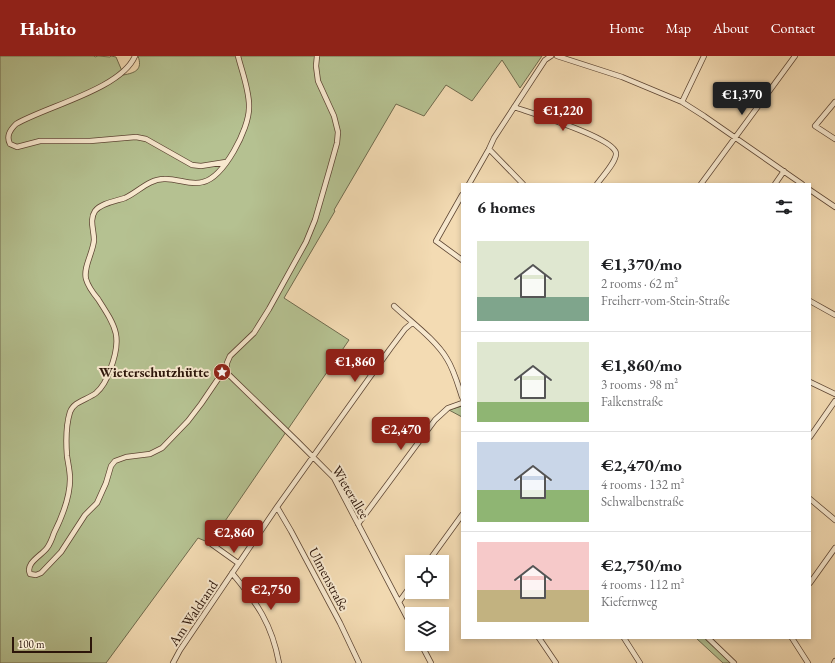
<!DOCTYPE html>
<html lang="en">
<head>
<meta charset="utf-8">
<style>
  :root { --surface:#fff; --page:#f2f2f2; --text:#202124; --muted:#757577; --line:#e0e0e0; --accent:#8f2418 }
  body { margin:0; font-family:"EB Garamond",serif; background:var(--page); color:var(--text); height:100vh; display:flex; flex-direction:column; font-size:15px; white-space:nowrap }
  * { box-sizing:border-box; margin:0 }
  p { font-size:13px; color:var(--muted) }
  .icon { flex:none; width:22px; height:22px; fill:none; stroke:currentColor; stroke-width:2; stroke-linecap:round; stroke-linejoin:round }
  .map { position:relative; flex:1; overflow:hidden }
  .details { position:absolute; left:461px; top:127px; width:350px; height:456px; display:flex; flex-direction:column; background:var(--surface); border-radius:0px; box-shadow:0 2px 6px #0003 }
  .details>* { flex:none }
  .fabs { position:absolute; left:405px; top:499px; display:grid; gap:8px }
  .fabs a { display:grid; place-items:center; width:44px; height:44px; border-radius:0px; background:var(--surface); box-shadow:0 2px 6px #0003; font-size:20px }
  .scale { position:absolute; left:12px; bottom:10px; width:80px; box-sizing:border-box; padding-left:4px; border:2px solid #2c150a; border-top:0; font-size:11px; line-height:14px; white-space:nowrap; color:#2c150a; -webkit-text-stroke:3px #f7e8ce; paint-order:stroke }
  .price { position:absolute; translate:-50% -34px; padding:0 9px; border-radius:4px; background:var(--accent); color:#fff; font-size:13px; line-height:26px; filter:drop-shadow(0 1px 2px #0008) }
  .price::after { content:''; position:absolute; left:50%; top:24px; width:12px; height:9px; margin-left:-6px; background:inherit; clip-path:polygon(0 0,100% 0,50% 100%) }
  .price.current { background:#222; color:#fff }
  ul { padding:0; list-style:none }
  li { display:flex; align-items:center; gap:12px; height:100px; padding:0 16px }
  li+li { border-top:1px solid var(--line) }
  li span { display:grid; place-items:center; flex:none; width:112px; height:80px; border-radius:0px; color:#555 }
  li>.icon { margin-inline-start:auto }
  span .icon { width:48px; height:48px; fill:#fffc; stroke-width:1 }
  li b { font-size:17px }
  h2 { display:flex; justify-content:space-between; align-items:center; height:48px; padding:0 16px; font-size:17px }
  header { display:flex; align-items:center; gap:24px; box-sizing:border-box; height:56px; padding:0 20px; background:var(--accent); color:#fff }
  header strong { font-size:19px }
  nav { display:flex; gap:22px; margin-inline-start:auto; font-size:14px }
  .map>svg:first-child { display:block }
</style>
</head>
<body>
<header>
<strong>Habito</strong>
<nav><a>Home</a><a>Map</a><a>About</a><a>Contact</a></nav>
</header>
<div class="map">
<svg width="835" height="607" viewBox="0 0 835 607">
  <rect width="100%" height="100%" fill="#f3dbb3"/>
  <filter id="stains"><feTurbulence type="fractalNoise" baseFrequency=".005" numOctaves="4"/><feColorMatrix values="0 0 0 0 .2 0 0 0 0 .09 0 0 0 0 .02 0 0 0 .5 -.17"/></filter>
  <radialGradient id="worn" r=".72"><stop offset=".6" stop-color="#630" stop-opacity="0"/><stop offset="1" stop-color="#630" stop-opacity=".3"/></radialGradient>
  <path fill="#b5c191" stroke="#706b4e" d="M 0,0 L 94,0 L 95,1 L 98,0 L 110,1 L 111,0 L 116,1 L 122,15 L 120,18 L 123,19 C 135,17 143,14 138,0 L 542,0 L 520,32 L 502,4 L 472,45 L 446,29 L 424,60 L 396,48 L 334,154 L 335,155 L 284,242 L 349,284 L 210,487 L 198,482 L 106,607 L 0,607 Z
    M 462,350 L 462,361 L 449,354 Z
    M 696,582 L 705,582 L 731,607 L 723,607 Z"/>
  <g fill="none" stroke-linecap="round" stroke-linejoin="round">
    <defs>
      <path id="street" d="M 135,0 C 121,33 47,50 16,68 C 10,74 6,80 10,88 L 17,91 L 40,85 L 90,85 L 136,81 L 146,83 L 192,109 L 201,110 L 226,106
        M 557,0 L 622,21 L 682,46 L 704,60 L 802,128
        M 682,46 L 704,0
        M 835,46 L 815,70 L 835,83
        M 514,51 C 531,57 613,81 616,97 C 617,105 602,121 597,128
        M 489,93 L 523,128
        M 469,128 L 489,93 L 494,82 L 545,4 L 551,0
        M 701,128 L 795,0
        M 775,128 L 784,115
        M 810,134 L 835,151
        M 462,139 L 436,185 L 462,204
        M 810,245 L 835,259
        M 394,250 C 410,265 436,284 447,303 C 454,314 458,329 462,341
        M 226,316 L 218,323 L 201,348 L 188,365 L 162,392 L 150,398 L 126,401 L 115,405 L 111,410 L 106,427 L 97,447 L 85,459 L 61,496 L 41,517 L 36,519 L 30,518 C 25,507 41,500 47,492 C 50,488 52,483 54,477 C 62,461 70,441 70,423 C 70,415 68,407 67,400 C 66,387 66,369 70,356 C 74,345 87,344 96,337 C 103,331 107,323 110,314 C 123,281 116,271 98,243 C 93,237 88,230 86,223 C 83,211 93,197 94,184 C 94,174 89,164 95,155 C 101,147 116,145 125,142 C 138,136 149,123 164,123 C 177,122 190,130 203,126 C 224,121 249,73 249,52 C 250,36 242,16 238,0
        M 226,316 L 227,307 L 230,300 L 254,277 L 269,253 L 306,186 L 315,164 L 330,112 L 337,87 L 338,76 L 334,60 L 318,25 L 316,10 L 317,0
        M 226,316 L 297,385 L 334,422 L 412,571
        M 810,326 L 835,338
        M 810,381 L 835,345
        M 810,443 L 835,464
        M 277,451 L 291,475 L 340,567 L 359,607
        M 358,468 L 435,364 L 448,352 L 462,347
        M 210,487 L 238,507
        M 428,506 L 462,459
        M 232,517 C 257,547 272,568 279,607
        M 810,527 L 835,492
        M 399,546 L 412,528
        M 539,582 L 556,607
        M 624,582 L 640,607
        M 708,582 L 734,607
        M 792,582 L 808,607
        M 421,588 L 431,607
        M 173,607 L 180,594 L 277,451 L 390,293 L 405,273 L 412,267
        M 834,607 L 835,605"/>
    </defs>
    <use href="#street" stroke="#5e4634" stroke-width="6"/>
    <use href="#street" stroke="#f7e8ce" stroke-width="4.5"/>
  </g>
  <defs>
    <symbol id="sight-disc" viewBox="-11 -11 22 22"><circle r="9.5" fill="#8f2418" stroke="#f7e8ce"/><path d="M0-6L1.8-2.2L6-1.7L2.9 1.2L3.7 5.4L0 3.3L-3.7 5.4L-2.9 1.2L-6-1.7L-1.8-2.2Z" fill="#fff"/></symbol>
  </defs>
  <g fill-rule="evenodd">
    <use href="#sight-disc" x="212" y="306" width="20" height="20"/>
  </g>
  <g text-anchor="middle" stroke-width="4" stroke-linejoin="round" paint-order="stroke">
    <g font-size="14" font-weight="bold" fill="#2c150a" stroke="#f7e8ce" text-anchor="end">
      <text x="209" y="321">Wieterschutzhütte</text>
    </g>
    <g font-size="14" fill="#2c150a" stroke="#f7e8ce">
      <text transform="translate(351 436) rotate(59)" y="5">Wieterallee</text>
      <text transform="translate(329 523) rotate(62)" y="5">Ulmenstraße</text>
      <text transform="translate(193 557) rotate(-56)" y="5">Am Waldrand</text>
    </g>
  </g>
  <rect width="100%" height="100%" filter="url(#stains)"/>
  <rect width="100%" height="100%" fill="url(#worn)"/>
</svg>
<div class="fabs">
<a><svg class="icon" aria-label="locate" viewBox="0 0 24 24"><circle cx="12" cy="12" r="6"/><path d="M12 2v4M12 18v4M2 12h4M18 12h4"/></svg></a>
<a><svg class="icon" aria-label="layers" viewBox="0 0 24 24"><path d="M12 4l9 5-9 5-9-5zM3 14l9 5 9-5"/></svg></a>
</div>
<div class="scale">100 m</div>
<b class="price current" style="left:742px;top:60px">€1,370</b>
<b class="price" style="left:563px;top:76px">€1,220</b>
<b class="price" style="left:355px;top:327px">€1,860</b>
<b class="price" style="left:401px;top:395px">€2,470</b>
<b class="price" style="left:234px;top:498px">€2,860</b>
<b class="price" style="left:271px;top:555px">€2,750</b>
<section class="details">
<h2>6 homes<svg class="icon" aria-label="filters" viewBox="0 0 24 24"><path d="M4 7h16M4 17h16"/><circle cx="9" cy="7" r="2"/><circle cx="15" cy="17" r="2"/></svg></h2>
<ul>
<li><span style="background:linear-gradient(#dfe7d0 70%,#7fa58c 0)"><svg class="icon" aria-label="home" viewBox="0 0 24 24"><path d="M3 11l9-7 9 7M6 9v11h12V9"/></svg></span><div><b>€1,370/mo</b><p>2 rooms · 62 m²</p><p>Freiherr-vom-Stein-Straße</p></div></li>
<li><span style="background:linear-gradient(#dfe7d0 75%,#8fb573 0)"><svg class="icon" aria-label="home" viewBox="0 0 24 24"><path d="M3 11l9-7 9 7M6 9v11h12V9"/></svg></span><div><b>€1,860/mo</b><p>3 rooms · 98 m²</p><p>Falkenstraße</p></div></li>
<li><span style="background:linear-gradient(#c9d6e8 60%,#8fb573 0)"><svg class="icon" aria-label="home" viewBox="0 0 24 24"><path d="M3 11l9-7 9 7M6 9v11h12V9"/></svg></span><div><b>€2,470/mo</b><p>4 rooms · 132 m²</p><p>Schwalbenstraße</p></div></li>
<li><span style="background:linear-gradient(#f6c9c9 60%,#c2b280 0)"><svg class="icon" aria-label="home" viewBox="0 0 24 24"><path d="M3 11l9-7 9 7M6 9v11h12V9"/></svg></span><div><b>€2,750/mo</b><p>4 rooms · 112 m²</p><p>Kiefernweg</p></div></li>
</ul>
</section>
</div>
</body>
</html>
